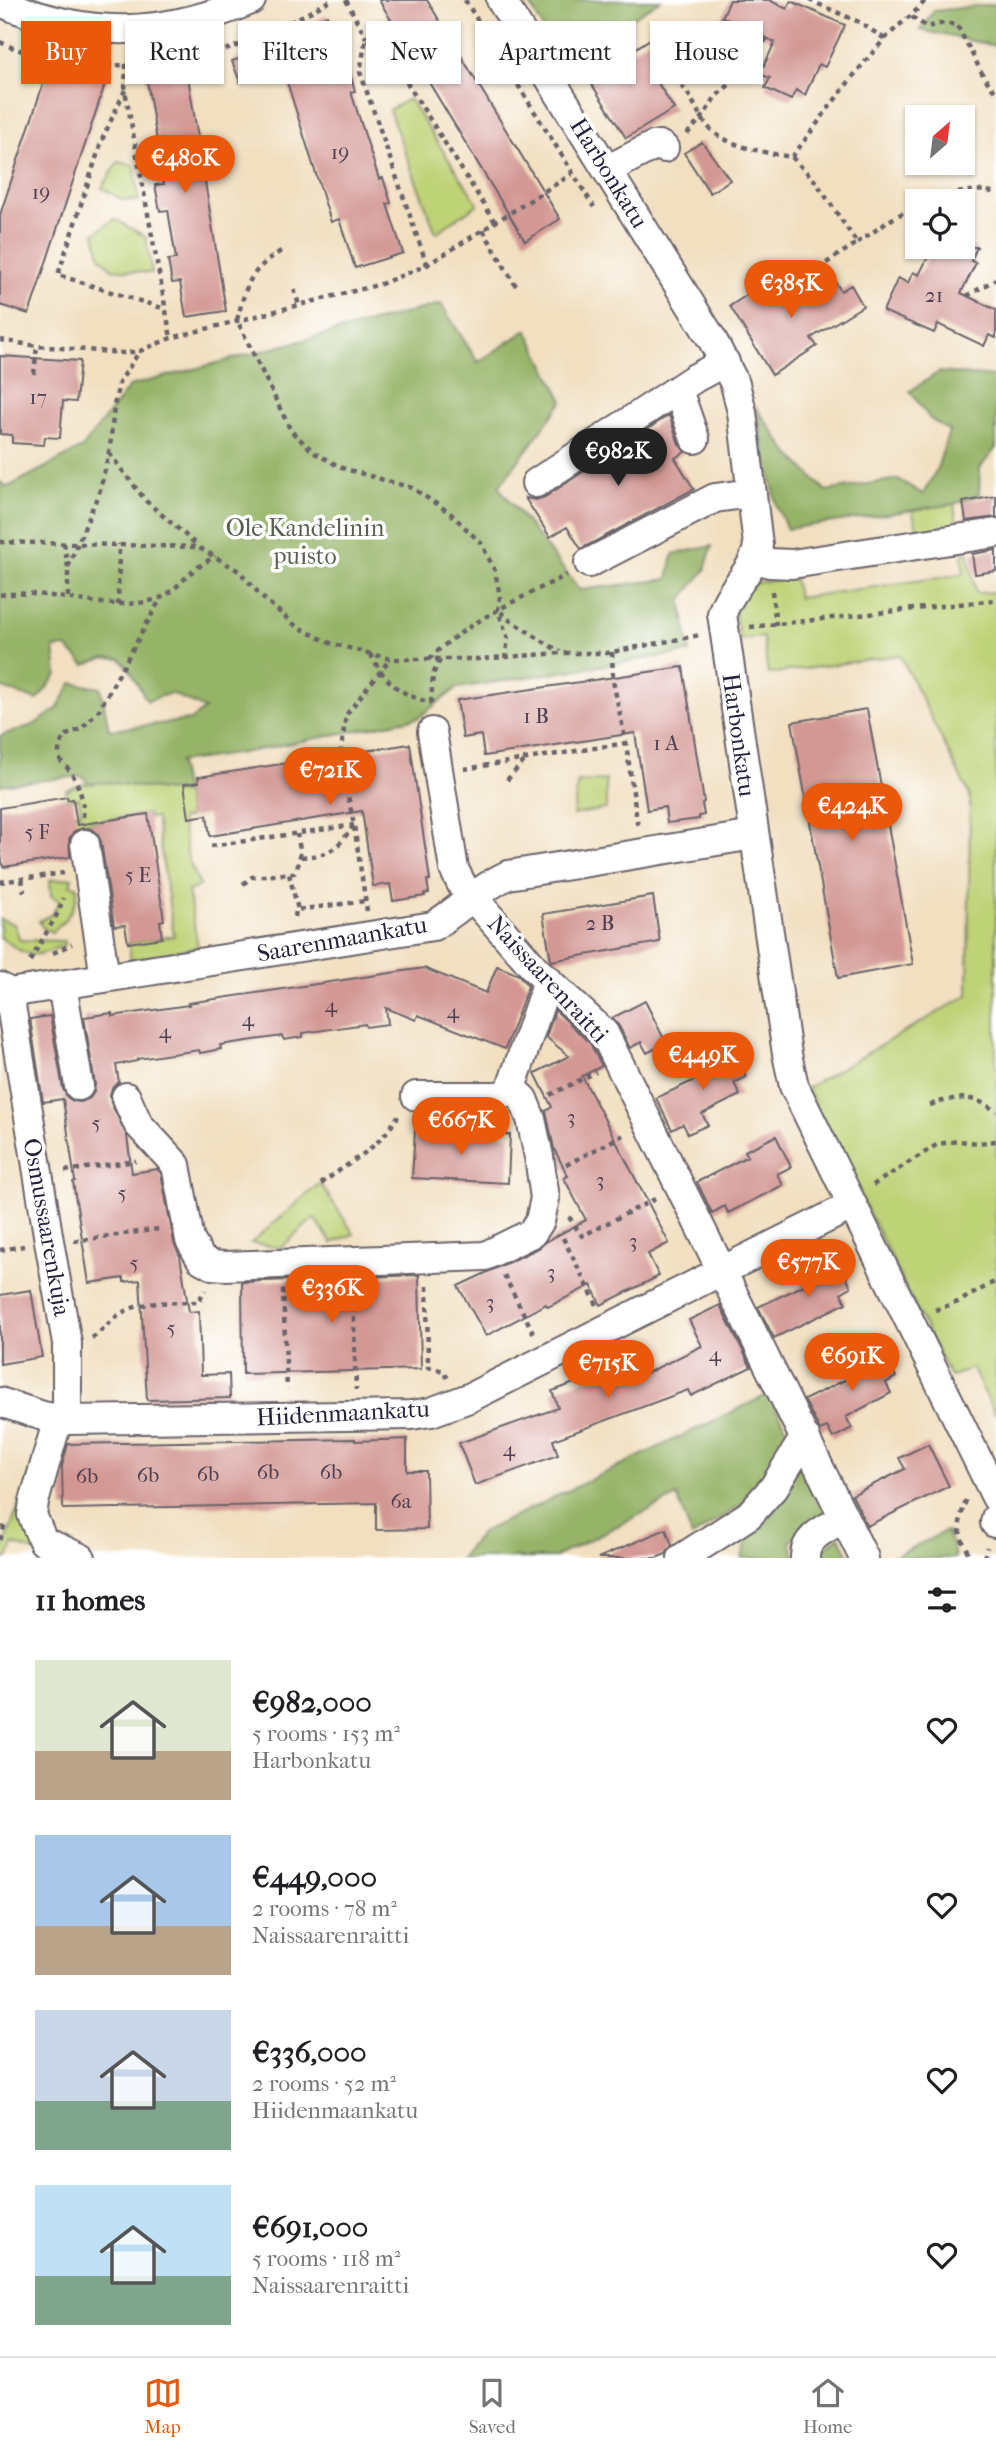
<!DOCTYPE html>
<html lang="en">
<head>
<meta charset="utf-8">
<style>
  :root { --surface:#fff; --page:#f6f6f6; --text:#202124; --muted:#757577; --line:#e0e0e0; --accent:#ea580c }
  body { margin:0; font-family:"IM FELL French Canon",serif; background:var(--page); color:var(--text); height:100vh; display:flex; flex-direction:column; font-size:26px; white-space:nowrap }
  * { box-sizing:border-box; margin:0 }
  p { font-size:23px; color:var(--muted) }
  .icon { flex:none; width:38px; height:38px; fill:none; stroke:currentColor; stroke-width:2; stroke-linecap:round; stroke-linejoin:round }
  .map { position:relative; height:1558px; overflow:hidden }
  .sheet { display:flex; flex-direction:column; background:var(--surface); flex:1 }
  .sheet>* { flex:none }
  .top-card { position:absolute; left:21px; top:21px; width:956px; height:63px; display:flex; gap:14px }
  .needle { width:46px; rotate:28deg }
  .controls { position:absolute; left:905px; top:105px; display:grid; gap:14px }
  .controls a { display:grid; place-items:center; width:70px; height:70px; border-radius:0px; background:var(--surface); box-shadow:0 2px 5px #0004; font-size:35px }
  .price { position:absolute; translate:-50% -60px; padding:0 16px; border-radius:24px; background:var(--accent); color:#fff; font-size:23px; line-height:46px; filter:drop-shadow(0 2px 4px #0008) }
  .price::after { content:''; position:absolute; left:50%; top:42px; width:21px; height:16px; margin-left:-10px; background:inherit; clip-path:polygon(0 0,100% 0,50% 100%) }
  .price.current { background:#222; color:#fff }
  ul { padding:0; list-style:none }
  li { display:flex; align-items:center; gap:21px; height:175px; padding:0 35px }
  li span { display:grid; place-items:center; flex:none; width:196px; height:140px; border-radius:0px; color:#555 }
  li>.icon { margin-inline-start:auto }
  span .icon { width:84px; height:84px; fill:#fffc; stroke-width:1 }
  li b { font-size:30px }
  h2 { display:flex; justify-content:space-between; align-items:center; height:84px; padding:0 35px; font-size:30px }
  .pill { padding:0 24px; border-radius:0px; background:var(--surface); box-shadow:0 2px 5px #0004; font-size:24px; line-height:63px }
  .pill.current { background:var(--accent); color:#fff }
  .menu { display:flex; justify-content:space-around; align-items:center; height:98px; border-top:2px solid var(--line); background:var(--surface); font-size:19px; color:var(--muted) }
  .menu a { display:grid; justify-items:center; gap:4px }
  .menu .current { color:var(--accent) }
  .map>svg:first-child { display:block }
</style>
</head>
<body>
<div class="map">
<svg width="996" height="1558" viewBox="0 0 996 1558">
  <rect width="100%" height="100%" fill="#fff"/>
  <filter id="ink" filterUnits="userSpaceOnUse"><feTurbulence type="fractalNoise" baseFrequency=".0143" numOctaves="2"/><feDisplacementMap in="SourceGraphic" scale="14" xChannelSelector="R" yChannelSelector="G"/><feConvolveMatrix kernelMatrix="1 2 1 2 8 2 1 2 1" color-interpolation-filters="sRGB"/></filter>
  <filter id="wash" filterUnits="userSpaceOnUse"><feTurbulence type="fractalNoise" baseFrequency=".00686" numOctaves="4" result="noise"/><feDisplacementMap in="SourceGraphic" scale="28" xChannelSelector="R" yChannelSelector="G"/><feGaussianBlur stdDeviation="1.57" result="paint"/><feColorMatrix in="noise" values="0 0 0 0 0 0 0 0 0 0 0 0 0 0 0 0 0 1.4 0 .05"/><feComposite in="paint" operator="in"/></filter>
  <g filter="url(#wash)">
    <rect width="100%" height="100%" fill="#f1dfc0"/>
    <path fill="#bed276" stroke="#707a58" stroke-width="2" d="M 409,99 L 478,204 L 436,233 L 389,110 Z
      M 118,162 L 134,165 L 139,201 L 123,200 L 102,188 Z
      M 115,219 L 146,237 L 152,273 L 112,269 L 100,256 L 95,233 Z
      M 954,504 L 957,525 L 918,531 L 912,510 Z
      M 965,552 L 968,552 L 976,593 L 996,592 L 996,1415 L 972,1368 L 950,1377 L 807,1088 L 968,995 L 970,796 L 900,655 L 768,674 L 763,637 L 739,640 L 735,612 L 751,584 L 794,577 L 798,598 L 964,574 L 962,556 Z
      M 606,780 L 606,809 L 573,815 L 578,782 Z
      M 107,782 L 185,793 L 189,818 L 181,819 L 188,858 L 200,886 L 188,891 L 198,947 L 131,960 L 128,943 L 174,936 L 156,818 L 149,818 L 148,814 L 72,824 L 70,814 L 81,813 L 79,798 L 68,800 L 66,790 L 83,784 Z
      M 72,878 L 70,885 L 77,886 C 79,904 66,921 52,932 L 43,928 L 39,921 L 51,915 L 60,901 L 51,896 L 50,880 Z
      M 0,919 L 14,924 L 20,940 L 64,941 L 64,945 C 31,960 28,957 0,937 Z
      M 320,1183 L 354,1234 L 332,1243 L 314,1218 L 281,1248 L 251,1243 Z
      M 44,1434 L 23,1505 L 54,1558 L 13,1544 L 8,1558 L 0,1558 Z"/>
    <path fill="#96b467" stroke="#5c6b51" stroke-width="2" d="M 528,0 L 661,0 L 561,62 Z
      M 996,4 L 996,46 L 920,30 L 934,11 Z
      M 441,304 L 478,362 L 527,330 L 563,401 L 499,487 L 580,590 L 668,579 L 673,554 L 712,546 L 705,570 L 681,600 L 690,652 L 457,688 L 418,718 L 242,753 L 179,762 L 185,793 L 107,782 L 89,784 L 82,776 L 0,785 L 0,736 L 33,725 L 57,709 L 72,683 L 101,688 L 109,730 L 190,720 L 205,709 L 171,693 L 147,701 L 130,670 L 121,659 L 104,658 L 85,665 L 66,647 L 54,648 L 57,675 L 37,700 L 0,687 L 0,482 L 8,487 L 82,448 L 130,386 Z
      M 939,372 L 996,377 L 996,448 L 980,468 L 979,495 L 954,504 L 787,529 L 777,507 L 755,406 L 788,452 L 826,491 L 898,479 L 923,494 L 937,469 L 949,431 L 930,419 L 910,391 Z
      M 769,1394 L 792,1439 L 761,1492 L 692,1537 L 677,1496 L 553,1558 L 460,1558 L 482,1532 Z
      M 802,1461 L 828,1514 L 790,1542 L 796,1558 L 742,1558 L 754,1517 Z
      M 946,1531 L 953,1546 L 955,1558 L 891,1558 Z
      M 839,1536 L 850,1558 L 818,1558 L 820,1552 Z"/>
    <g id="blocks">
      <path fill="#d39894" d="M 379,0 L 427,0 L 560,219 L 525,241 Z
        M 730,0 L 769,0 L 787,9 L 791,1 L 845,25 L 825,67 L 819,64 L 805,95 L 796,90 L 791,100 L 765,88 L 770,78 L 760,74 L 775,42 L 722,17 Z
        M 327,15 L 344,68 L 348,67 L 355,91 L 351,92 L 379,179 L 383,178 L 391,203 L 387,204 L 403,253 L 355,268 L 339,219 L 331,222 L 282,66 L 240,82 L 232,61 L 283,44 L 281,39 Z
        M 675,23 L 695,55 L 656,80 L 674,109 L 626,138 L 582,69 L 628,42 L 633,50 Z
        M 49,66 L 108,75 L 29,314 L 0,305 L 0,215 Z
        M 187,71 L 226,311 L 186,317 L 180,282 L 172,283 L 168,260 L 176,259 L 168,210 L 160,211 L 155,185 L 164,184 L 146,75 Z
        M 702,142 L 730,180 L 710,193 L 684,153 Z
        M 933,247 L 977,247 L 971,261 L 976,263 L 961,293 L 996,310 L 996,338 L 989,335 L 984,346 L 938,324 L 934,333 L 883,311 L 898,278 L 908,283 L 913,272 L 919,275 Z
        M 776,276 L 794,304 L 834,280 L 841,291 L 851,285 L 863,306 L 811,338 L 817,346 L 772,375 L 730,306 Z
        M 0,356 L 80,361 L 76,402 L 63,401 L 60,438 L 45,437 L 44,445 L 12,443 L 12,435 L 0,434 Z
        M 669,415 L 679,444 L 685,452 L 675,458 L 694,489 L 581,549 L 567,527 L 550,537 L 525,498 L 536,500 L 545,497 Z
        M 996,496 L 996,517 L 966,521 L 963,502 Z
        M 996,550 L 996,571 L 975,574 L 972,554 Z
        M 683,667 L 704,802 L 702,803 L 704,815 L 699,816 L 699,819 L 667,823 L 665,807 L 647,810 L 635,733 L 484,756 L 481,735 L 463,738 L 457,700 Z
        M 867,709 L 913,964 L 838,978 L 792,722 Z
        M 410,744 L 430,880 L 427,880 L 429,893 L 424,894 L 425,896 L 393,901 L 390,884 L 373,886 L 362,811 L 210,836 L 207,815 L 189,818 L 184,784 L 199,782 L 198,777 Z
        M 67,797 L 68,800 L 73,799 L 77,825 L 148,814 L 164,920 L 160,921 L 162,938 L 128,943 L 125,925 L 114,926 L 101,842 L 98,834 L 92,829 L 83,828 L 74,831 L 69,839 L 70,857 L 3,867 L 0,850 L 0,808 Z
        M 653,896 L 660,942 L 551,961 L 543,914 Z
        M 497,966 L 519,975 L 528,986 L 505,1049 L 418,1015 L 416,1020 L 386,1008 L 388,1024 L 366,1027 L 365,1024 L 303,1033 L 303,1037 L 284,1040 L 282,1036 L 220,1045 L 221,1049 L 200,1053 L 199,1050 L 137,1059 L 137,1061 L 116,1065 L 119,1082 L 112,1088 L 110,1095 L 111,1103 L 127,1136 L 132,1173 L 157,1169 L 161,1173 L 174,1243 L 180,1256 L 189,1312 L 199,1311 L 201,1375 L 229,1374 L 230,1398 L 147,1400 L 140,1280 L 124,1282 L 124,1278 L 89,1283 L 73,1182 L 75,1181 L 63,1099 L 43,1102 L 30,1019 L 50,1016 L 63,1089 L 67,1097 L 73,1101 L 81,1102 L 90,1098 L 94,1092 L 95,1084 L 84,1017 L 112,1013 L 112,1016 L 189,1005 L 188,1003 L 424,968 L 486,993 Z
        M 645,1001 L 666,1043 L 647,1053 L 641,1042 L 630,1048 L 619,1026 L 612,1018 Z
        M 555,1010 L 590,1043 L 602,1066 L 582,1076 L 669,1243 L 648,1254 L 659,1276 L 601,1305 L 591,1285 L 548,1307 L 546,1304 L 486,1336 L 458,1286 L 539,1248 L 547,1241 L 586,1220 L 564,1178 L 568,1176 L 554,1149 L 546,1111 L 552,1107 L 535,1073 L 569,1056 L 546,1037 Z
        M 730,1046 L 746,1077 L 734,1083 L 740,1095 L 702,1114 L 708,1125 L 688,1134 L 683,1124 L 672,1130 L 656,1098 L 706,1075 L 699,1062 Z
        M 415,1130 L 510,1135 L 508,1183 L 412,1178 Z
        M 776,1136 L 791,1167 L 777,1174 L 783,1185 L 728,1213 L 725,1206 L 712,1213 L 697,1182 L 748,1156 L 745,1151 Z
        M 836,1256 L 851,1287 L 841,1293 L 846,1303 L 774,1338 L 758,1307 L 813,1281 L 808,1270 Z
        M 419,1275 L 421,1369 L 243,1374 L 242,1282 Z
        M 31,1290 L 42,1357 L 0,1364 L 0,1295 Z
        M 720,1305 L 751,1367 L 691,1396 L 688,1390 L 553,1440 L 558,1455 L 475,1485 L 459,1443 L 558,1408 L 552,1391 L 637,1360 L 643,1375 L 702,1346 L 689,1320 Z
        M 880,1346 L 896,1377 L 886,1383 L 891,1393 L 846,1417 L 852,1428 L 833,1438 L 827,1427 L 820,1430 L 804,1400 L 859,1373 L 852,1361 Z
        M 355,1439 L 355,1441 L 407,1439 L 407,1471 L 426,1471 L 427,1529 L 376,1530 L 376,1503 L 63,1509 L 62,1466 L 68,1444 Z
        M 928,1444 L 949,1486 L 867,1526 L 852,1495 L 905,1469 L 899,1458 Z
        M 666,1529 L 672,1545 L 666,1554 L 656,1558 L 598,1558 Z"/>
    </g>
  </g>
  <g filter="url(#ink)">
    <use href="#blocks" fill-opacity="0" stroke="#6a646a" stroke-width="2"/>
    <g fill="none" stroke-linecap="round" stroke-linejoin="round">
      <defs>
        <path id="minor" d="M 501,0 L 712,339 L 735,384 L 742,412 L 758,545 C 755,570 729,589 722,614 L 787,1054 L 794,1086 L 996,1497
          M 0,2 C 88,40 163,37 251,0
          M 607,170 L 653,146 L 659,145 L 664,148
          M 678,390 L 695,439
          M 536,483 L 695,378 L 725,362
          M 755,557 L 769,563 L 792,564 L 996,533
          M 589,563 L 715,498 L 752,493
          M 432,732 L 454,869 L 462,885 L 536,970 L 604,1033 L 864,1558
          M 85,844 L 105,978
          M 62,985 L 79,1086
          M 0,987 L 9,993 L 433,926 C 459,910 480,888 508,875 L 754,835
          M 9,993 L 49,1241 L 67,1343 L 67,1420
          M 416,1096 L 498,1096 L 506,1093 L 511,1088 L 548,980
          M 126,1097 L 138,1124 L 176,1165 L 190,1240 L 201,1259 L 212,1265 L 225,1266 L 485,1256 L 532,1233 L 540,1221 L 545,1198 L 539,1157 L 531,1119 L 523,1099 L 511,1088
          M 0,1402 L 43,1416 L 67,1420 L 411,1415 L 431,1412 L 469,1398 L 851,1206
          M 58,1419 L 34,1502 L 32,1515 L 43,1541 L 81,1558
          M 995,1523 L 996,1518
          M 682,1558 L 749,1515 L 774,1487 L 805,1437
          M 805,1558 C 804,1536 828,1528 844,1518"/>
      </defs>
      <use href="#minor" stroke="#6a646a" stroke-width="32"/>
      <path stroke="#6a646a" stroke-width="4.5" stroke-dasharray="5 5" stroke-linecap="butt" d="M 346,0 L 366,38
        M 465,0 L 594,207
        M 809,0 L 859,22 L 885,39
        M 912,17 L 927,27 L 944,23 L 957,25 L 984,77 L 996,93
        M 0,42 C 66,74 163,70 231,48 C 266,36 300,17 332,0
        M 126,64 L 125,90 L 171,338
        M 664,75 C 694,90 689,101 706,124 C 721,146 767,153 792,157 C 822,118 850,77 883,41 C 897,26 913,15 926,0
        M 125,90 L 102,140 L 58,275 L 165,309
        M 687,134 L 702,118 L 716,96 L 736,79 L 767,38
        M 792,157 L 816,182 L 857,243 L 799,281 L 798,302
        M 929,201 C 951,195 973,186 996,193
        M 483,230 L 516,286
        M 857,243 L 892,219 L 917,205
        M 281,251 C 248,272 247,284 237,320 L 291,431 L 315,453 L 342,468 L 412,488 L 450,513 L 481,543 L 495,571 L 500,596 L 498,610 L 508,639 L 505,658
        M 427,265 L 360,72 L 366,38 L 388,53 L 495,222
        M 294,289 L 299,305
        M 967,296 L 996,279
        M 0,340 L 37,346 L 123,353 L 140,351 L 171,338 L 381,284 L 427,265 L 572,174
        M 34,374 L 37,346
        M 109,453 L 146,501 L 198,546
        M 0,542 L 198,547 L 239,571 L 263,598 L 296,626 L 330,643 L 390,659 L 479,659 L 561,653 L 607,653 L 700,635
        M 64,543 L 68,567
        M 772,591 L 776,625
        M 0,595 C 53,587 108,616 160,598 C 173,593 182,580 193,571 C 200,565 208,561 215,556
        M 68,597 L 68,567 L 100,490 L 110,448 L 114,406 L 119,383 L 139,352
        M 118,605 L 119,544
        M 501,612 L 508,619 L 560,652
        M 750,627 L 996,600
        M 612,652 L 613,681 L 626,743 L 638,828
        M 370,654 C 387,684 398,693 431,703
        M 429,659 C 468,621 519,599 567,575
        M 431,703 L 433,674 L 440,660
        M 464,769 L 626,743
        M 507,780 L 526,759
        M 83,817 C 85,802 79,786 71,772 C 68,768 62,764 60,759 C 57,751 61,743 64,736 L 81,729 L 99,710 L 161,598
        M 211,846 L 354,825
        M 301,857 C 331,855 336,850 353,826
        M 289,874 L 298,910
        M 22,879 L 24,892
        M 0,882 L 64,873
        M 243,884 L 252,877 L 294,873 C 303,859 300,849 297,834
        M 367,911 L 354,825 L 340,757 L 346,715 L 390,659
        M 295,917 L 296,910 L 365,901
        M 53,953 L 72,944
        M 30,961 L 59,911 L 63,898
        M 550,1095 L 596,1072
        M 930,1105 C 954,1097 975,1093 996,1112
        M 566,1165 L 623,1135
        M 65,1171 L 136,1161
        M 321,1184 C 351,1160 377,1151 398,1116
        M 873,1185 L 938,1144 L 958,1141 L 978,1143 L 996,1141
        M 569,1217 L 582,1236 L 657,1198
        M 563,1238 L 597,1305
        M 74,1241 L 159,1229
        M 0,1250 L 24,1246
        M 504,1275 L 535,1336
        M 427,1286 L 428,1367 L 444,1371 L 448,1379
        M 353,1287 L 356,1390
        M 283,1289 L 287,1389
        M 935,1310 L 958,1302 L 996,1281
        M 92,1338 C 103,1331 111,1319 122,1313 C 143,1300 173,1303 198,1302 L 205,1290
        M 966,1500 C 957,1528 957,1532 971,1558
        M 0,1540 L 5,1524
        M 984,1558 L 987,1547"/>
      <use href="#minor" stroke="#fff" stroke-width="28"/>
    </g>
  </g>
  <g text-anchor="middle" stroke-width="7" stroke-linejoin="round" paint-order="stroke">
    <g font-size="21" fill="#4e4051">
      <text x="340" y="159">19</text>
      <text x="41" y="199">19</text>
      <text x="934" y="302">21</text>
      <text x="38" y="404">17</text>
      <text x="536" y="723">1 B</text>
      <text x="666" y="750">1 A</text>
      <text x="37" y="839">5 F</text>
      <text x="138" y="882">5 E</text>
      <text x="600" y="930">2 B</text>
      <text x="331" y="1012">4</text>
      <text x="453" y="1018">4</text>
      <text x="248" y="1026">4</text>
      <text x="165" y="1038">4</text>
      <text x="571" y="1124">3</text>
      <text x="96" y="1130">5</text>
      <text x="600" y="1187">3</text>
      <text x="122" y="1200">5</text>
      <text x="633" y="1248">3</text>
      <text x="134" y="1270">5</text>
      <text x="551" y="1279">3</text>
      <text x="490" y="1309">3</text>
      <text x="171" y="1335">5</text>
      <text x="715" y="1361">4</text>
      <text x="509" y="1456">4</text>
      <text x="268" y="1479">6b</text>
      <text x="331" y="1479">6b</text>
      <text x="208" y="1481">6b</text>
      <text x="148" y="1482">6b</text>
      <text x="87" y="1483">6b</text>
      <text x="401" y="1508">6a</text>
    </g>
    <g font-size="24" fill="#22223b" stroke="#fff">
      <text transform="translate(609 173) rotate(58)" y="8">Harbonkatu</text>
      <text transform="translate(739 735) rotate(82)" y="8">Harbonkatu</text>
      <text transform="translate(342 939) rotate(-10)" y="8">Saarenmaankatu</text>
      <text transform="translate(548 979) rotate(47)" y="8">Naissaarenraitti</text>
      <text transform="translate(47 1227) rotate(80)" y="8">Osmussaarenkuja</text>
      <text transform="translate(343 1413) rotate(-3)" y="8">Hiidenmaankatu</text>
    </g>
    <g font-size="24" fill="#596050" stroke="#fff">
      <text x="305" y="536">Ole Kandelinin<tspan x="305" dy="28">puisto</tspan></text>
    </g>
  </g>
</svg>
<div class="controls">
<a><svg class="needle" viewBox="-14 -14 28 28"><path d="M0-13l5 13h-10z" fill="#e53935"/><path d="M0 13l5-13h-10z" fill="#757577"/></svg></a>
<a><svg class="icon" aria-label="locate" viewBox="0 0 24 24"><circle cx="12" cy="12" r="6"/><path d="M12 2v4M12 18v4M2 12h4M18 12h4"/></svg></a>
</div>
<b class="price" style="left:185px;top:195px">€480K</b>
<b class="price" style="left:791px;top:320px">€385K</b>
<b class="price current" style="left:618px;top:488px">€982K</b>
<b class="price" style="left:330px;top:807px">€721K</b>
<b class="price" style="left:852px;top:843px">€424K</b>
<b class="price" style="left:703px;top:1092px">€449K</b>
<b class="price" style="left:461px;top:1157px">€667K</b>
<b class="price" style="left:808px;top:1299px">€577K</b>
<b class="price" style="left:332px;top:1325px">€336K</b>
<b class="price" style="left:852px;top:1393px">€691K</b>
<b class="price" style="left:608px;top:1400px">€715K</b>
<div class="top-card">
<a class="pill current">Buy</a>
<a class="pill">Rent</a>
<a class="pill">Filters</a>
<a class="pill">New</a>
<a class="pill">Apartment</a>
<a class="pill">House</a>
</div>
</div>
<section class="sheet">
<h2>11 homes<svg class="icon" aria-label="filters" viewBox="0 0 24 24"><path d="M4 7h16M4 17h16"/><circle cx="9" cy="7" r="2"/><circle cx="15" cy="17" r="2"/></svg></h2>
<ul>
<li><span style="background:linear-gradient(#dfe7d0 65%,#b9a48a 0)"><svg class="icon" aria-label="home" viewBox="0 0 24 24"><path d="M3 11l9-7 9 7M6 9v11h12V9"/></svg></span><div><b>€982,000</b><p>5 rooms · 153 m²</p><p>Harbonkatu</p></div><svg class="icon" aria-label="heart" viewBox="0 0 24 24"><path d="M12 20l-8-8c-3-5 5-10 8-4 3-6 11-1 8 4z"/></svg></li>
<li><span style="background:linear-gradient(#a9c7e8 65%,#b9a48a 0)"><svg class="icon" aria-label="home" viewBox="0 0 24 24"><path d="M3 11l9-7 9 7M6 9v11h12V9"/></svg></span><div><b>€449,000</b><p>2 rooms · 78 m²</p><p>Naissaarenraitti</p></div><svg class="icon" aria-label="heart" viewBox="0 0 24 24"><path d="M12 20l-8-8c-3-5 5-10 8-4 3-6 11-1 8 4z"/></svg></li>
<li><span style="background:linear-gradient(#c9d6e8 65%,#7fa58c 0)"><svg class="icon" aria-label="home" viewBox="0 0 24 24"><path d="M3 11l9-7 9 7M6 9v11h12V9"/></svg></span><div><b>€336,000</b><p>2 rooms · 52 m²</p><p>Hiidenmaankatu</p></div><svg class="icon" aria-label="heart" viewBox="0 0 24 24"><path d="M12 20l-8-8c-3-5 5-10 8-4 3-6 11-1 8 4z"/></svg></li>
<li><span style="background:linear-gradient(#bfe0f5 65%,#7fa58c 0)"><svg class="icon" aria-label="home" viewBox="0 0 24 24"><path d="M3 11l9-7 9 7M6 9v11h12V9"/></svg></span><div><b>€691,000</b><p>5 rooms · 118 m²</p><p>Naissaarenraitti</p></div><svg class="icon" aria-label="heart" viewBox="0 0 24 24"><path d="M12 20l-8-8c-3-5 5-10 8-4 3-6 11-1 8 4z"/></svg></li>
</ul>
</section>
<nav class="menu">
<a class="current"><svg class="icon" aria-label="map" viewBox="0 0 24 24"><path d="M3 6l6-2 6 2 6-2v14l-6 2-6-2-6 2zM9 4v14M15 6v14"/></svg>Map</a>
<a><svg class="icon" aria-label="saved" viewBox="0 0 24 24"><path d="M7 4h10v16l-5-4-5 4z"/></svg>Saved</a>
<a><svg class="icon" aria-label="home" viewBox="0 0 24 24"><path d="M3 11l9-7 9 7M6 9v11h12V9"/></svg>Home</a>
</nav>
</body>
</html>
